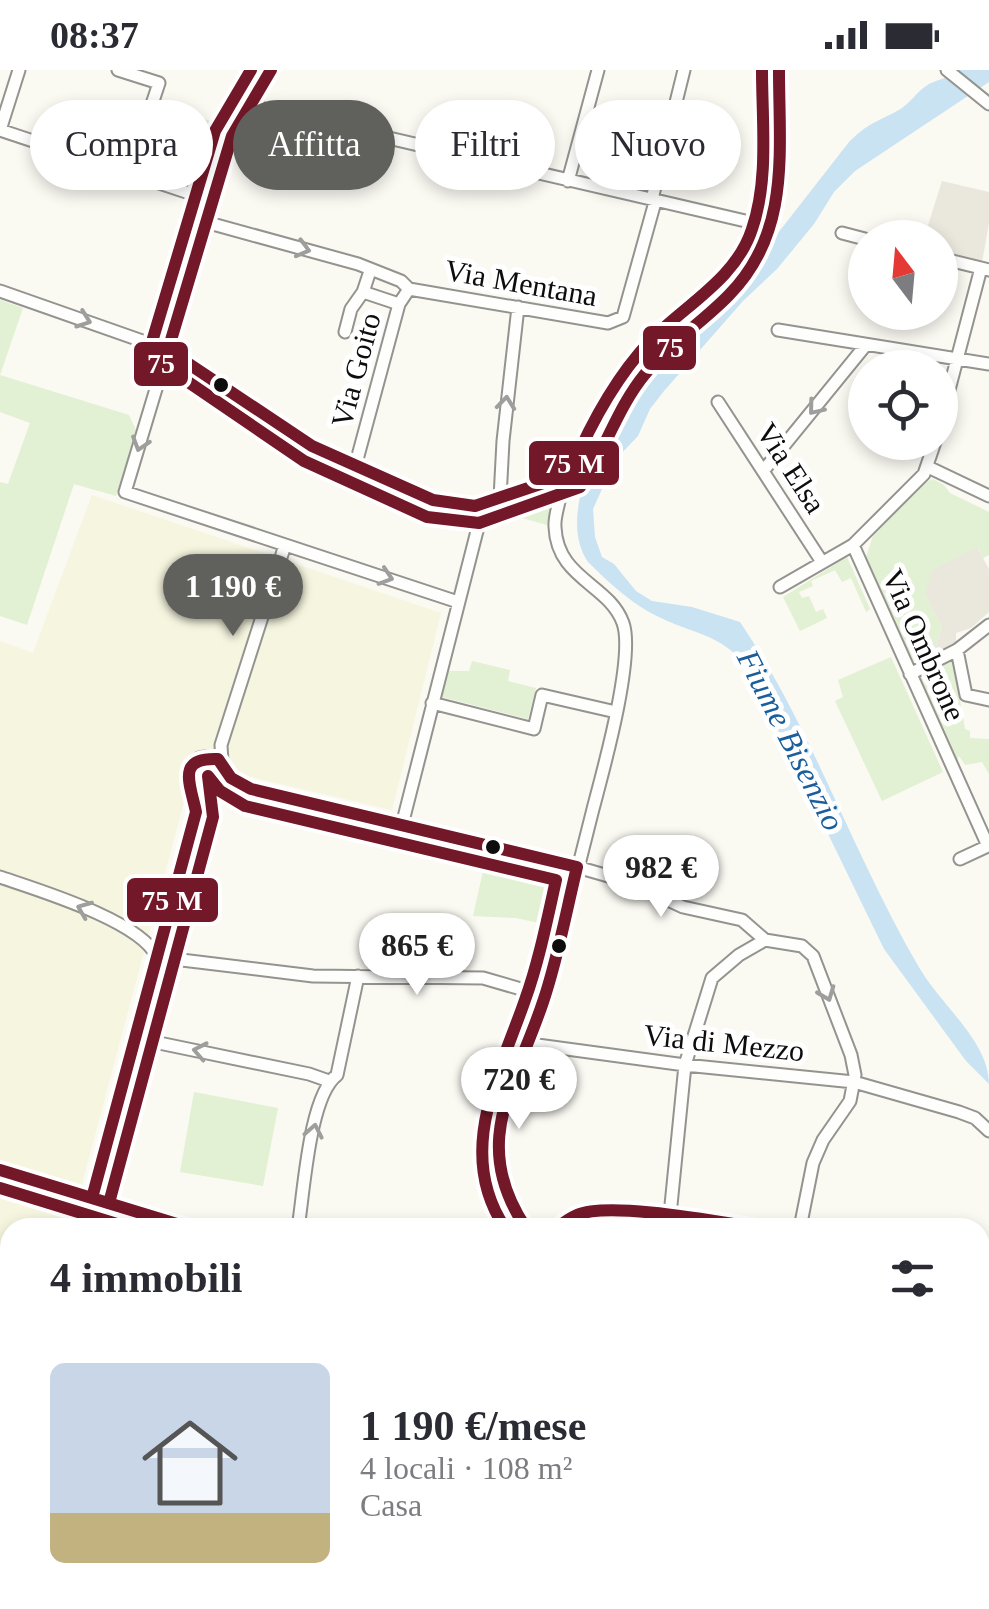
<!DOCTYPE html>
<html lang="it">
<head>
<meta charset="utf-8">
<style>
  :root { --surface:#fff; --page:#f2f2f3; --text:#2b2b33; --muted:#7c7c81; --line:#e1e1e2; --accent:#60605d }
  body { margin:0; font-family:"Times New Roman",serif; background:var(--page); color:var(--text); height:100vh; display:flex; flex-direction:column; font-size:38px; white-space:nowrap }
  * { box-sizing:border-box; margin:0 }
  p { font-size:32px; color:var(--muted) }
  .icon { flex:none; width:55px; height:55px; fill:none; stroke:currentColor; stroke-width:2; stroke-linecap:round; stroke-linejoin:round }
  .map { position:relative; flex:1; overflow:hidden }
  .sheet { position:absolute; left:0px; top:1148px; width:990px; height:392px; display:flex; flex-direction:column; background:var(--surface); border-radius:30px 30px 0 0; box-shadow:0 5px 15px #0003 }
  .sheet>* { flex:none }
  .guide { position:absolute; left:30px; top:30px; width:930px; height:90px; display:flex; gap:20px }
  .needle { width:65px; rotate:344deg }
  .buttons { position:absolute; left:848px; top:150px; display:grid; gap:20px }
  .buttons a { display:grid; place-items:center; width:110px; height:110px; border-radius:50%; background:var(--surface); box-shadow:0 5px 15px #0003; font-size:50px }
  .price { position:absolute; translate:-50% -85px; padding:0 22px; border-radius:35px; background:#fff; color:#222; font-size:32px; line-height:65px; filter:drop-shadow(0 2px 5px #0008) }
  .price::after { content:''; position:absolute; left:50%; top:60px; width:30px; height:22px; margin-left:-15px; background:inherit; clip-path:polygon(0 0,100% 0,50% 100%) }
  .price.active { background:var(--accent); color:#fff }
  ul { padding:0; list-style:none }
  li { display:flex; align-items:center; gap:30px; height:250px; padding:0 50px }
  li+li { border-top:2px solid var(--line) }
  li span { display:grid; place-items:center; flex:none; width:280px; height:200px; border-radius:15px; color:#555 }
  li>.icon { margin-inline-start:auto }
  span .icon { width:120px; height:120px; fill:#fffc; stroke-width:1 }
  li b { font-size:42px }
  h2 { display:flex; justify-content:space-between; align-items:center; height:120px; padding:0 50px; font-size:42px }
  .chip { padding:0 35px; border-radius:45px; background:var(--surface); box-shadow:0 5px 15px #0003; font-size:35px; line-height:90px }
  .chip.active { background:var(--accent); color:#fff }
  .status { display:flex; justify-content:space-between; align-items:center; height:70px; padding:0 50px; background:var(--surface); direction:ltr }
  .status svg { height:28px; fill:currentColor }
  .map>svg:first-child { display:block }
</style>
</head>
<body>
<div class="status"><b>08:37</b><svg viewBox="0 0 49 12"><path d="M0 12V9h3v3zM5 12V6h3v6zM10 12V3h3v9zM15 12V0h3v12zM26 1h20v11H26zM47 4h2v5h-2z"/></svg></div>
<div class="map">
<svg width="989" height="1539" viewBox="0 0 989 1539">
  <rect width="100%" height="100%" fill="#faf9f2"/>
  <path fill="#f6f5df" d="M 92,425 L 441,543 L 392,740 L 229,702 L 204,711 L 185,728 L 82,1114 L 65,1157 L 10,1158 L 10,1530 L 903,1530 L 952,1539 L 0,1539 L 0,571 L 33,583 Z"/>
  <path fill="#e2f0d3" d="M 191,45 L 230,57 L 210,123 L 167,109 Z
    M 0,230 L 23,238 L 0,305 L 129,345 L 136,360 L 116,426 L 74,414 L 27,555 L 0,546 L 0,412 L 8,414 L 30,353 L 0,342 Z
    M 933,409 L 944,415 L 950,423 L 989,442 L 989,485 L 983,488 L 978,478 L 925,525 L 942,557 L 934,583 L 914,592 L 865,490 L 873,466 L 924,413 Z
    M 546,420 L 552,421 L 555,427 L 547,455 L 490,439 Z
    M 847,487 L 870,539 L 866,542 L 851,508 L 842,512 L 835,500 L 811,511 L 813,516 L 799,522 L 802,528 L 809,526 L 816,542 L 823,539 L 827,548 L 800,561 L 783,527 Z
    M 891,587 L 943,702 L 882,731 L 835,631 L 843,627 L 838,610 Z
    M 953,589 L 965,659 L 970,661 L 970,668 L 989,669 L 989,704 L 982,692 L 965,695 L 959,686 L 957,691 L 949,680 L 917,609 Z
    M 472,591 L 510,600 L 508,611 L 536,618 L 528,649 L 442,627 L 449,601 L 469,601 Z
    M 485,792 L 567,806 L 557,857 L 516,848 L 473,846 Z
    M 194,1022 L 278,1038 L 263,1116 L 180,1102 Z"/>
  <path fill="#eae8dd" d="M 942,111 L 989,122 L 989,153 L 981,198 L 940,188 L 940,168 L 924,168 Z
    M 977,477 L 989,499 L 989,542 L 971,558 L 956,563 L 956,574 L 934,583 L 942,557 L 925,525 L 932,500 Z"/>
  <path fill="#c9e3f3" d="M 959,0 L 989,0 L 989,12 L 855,101 L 834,122 L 814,154 L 777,199 L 743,231 L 664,321 L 650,339 L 638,366 L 615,390 L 593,439 L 595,467 L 602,487 L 614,494 L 636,521 L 652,531 L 692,537 L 740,552 C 813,660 854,787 920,899 C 942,936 989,972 989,1014 L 966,991 L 884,879 L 746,595 C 719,563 692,564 657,546 C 633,535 607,511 588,492 C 562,454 588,394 608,359 L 722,226 L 753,195 L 849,72 C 868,53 877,52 897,41 C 909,35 917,21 929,14 C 940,9 948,8 959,0 Z"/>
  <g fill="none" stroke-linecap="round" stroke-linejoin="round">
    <defs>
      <path id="minor" d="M 19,0 L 0,60 L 213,131
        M 118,0 L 159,13 L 129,103
        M 271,0 L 232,66 L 125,422 L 458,532
        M 947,0 L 989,34
        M 251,36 L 754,153
        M 568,111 L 598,0
        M 209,153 L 358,194 L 401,211 L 409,219 L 608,253 L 623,247 L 655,132 L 653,125 L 684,0
        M 842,163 L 865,169
        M 940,188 L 989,200
        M 370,201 L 363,222 L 399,234
        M 0,221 L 168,280 L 312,376 L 433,430 L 475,436 L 568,404 C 592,363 602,328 633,290 C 668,247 732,217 752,161 C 765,123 761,43 762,0
        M 778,260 L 989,294
        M 345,262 L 351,239 L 363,222
        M 718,332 L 822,492
        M 940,354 L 981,198
        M 355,397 L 399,234 L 409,219
        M 928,397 L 989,426
        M 764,400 L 865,276
        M 500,428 L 503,371 L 518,237
        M 853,475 L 988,776 L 960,789
        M 780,517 L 853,475 L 924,404 L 935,372
        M 957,580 L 966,625 L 989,630
        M 910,604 L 957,580 L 989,555
        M 432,633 L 534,659 L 542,625 L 616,642
        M 222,692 L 221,675 L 285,475
        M 218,722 L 232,717 L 251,719 L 577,797 L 629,812 L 683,837 L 742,850 L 765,870
        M 402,755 L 478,457 L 475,436
        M 0,807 C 38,820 141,851 157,887
        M 765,870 L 802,876 L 813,886 L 851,985 L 855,1005 L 850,1031 L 823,1070 L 813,1093 L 800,1158
        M 157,887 L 313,906 L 483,908 L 545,926
        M 135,968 L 309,1004 L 329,1011
        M 530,974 L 685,995 L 854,1012 L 959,1042 L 975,1048 L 989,1061
        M 0,1100 L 192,1158
        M 670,1145 L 685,995 L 712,908 L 739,885 L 765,870
        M 73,1158 L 92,1128 L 196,742 C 195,721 179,704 199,688 C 224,682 226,707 246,717
        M 298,1158 C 304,1122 309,1026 337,1005 L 358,906
        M 526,1158 C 505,1134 495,1097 498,1066 C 501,1030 522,1000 532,966 C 555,891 574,815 593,739 C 603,701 635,587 623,553 C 609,514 557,509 555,457 C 554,445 560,433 561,420 L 553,410
        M 556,1158 L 578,1144 L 600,1140 L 670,1145 L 761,1158
        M 980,1428 L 989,1429
        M 479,1539 L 481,1530"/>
    </defs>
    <use href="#minor" stroke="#949390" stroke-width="15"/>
    <use href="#minor" stroke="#fefefd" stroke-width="11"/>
    <defs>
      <path id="bus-1" d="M 168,280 L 312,376 L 433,430 L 475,436 L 564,406 L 571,400 C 591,353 615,308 650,271 C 685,235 736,209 752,159 C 769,110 762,52 762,0
        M 168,280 L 232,66 L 271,0
        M 0,1100 L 190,1158
        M 92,1128 L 196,742 C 190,713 176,687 218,689 L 231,708 L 251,719 L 577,797 C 566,842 558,888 543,932 C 515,1016 469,1073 526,1158
        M 557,1158 C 563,1153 570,1148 577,1145 C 609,1131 719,1152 758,1158"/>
      <path id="bus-2" d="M 251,0 L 215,61 L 151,275 L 153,288 L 304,391 L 427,447 L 479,453 L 580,417 C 605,381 617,338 645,304 C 669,273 702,253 729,225 C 791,162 779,82 779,0
        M 0,1118 L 130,1158
        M 109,1133 L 213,747 L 208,706 L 220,721 L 245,736 L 556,810 C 547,850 539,891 525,930 C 499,1005 455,1083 505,1158"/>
    </defs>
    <use href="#bus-1" stroke="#fff" stroke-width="20"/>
    <use href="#bus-2" stroke="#fff" stroke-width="20"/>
    <use href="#bus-1" stroke="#721828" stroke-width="12"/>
    <use href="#bus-2" stroke="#721828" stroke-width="12"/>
  </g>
  <defs><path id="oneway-chevron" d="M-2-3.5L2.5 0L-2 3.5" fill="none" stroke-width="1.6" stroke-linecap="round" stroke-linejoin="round" transform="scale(2.5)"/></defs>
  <g stroke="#9e9e9d">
    <use href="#oneway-chevron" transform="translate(303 179) rotate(15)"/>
    <use href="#oneway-chevron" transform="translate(84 250) rotate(20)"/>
    <use href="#oneway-chevron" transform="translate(506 333) rotate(-84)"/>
    <use href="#oneway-chevron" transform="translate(815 338) rotate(129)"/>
    <use href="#oneway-chevron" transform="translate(140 374) rotate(107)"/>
    <use href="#oneway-chevron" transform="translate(386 507) rotate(18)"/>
    <use href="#oneway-chevron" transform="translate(84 839) rotate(-158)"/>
    <use href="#oneway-chevron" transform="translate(827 924) rotate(69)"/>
    <use href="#oneway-chevron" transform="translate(200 981) rotate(-169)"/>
    <use href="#oneway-chevron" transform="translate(314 1061) rotate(-79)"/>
  </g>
  <g fill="#0d0d0d" stroke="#fff" stroke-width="4">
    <circle cx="221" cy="315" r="9"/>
    <circle cx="493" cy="777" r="9"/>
    <circle cx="559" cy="876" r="9"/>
  </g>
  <g text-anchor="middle" stroke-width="10" stroke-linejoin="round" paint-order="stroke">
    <g font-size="30" fill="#0d0d0d" stroke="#fff">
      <text transform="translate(521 213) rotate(10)" y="10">Via Mentana</text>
      <text transform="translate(356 300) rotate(-75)" y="10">Via Goito</text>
      <text transform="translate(791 398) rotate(57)" y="10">Via Elsa</text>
      <text transform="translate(924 575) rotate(66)" y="10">Via Ombrone</text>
      <text transform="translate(724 973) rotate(6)" y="10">Via di Mezzo</text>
    </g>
    <g font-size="32" font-style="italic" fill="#1a5e9b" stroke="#fff">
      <text transform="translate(791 670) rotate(63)" y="11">Fiume Bisenzio</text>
    </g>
  </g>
  <g stroke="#fff" stroke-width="4">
    <rect x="641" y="254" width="57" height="48" rx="10" fill="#721828"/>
    <rect x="132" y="270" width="58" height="48" rx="10" fill="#721828"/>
    <rect x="527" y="369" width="94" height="48" rx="10" fill="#721828"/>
    <rect x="125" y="806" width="95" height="48" rx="10" fill="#721828"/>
  </g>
  <g font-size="28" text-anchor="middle" font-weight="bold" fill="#fff">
    <text x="670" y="287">75</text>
    <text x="161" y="303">75</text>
    <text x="574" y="403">75 M</text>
    <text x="172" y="840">75 M</text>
  </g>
</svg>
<div class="buttons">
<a><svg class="needle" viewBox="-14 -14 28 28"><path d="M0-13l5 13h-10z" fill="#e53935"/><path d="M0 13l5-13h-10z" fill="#7c7c81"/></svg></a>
<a><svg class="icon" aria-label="locate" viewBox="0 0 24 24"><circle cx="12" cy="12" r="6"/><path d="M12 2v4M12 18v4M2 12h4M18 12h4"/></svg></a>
</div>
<b class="price active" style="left:233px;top:569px">1 190 €</b>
<b class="price" style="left:661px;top:850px">982 €</b>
<b class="price" style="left:417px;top:928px">865 €</b>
<b class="price" style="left:519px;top:1062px">720 €</b>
<div class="guide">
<a class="chip">Compra</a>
<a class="chip active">Affitta</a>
<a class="chip">Filtri</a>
<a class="chip">Nuovo</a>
</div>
<section class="sheet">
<h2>4 immobili<svg class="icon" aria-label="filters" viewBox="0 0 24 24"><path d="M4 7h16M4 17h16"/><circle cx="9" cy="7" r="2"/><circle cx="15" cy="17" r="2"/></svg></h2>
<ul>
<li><span style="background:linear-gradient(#c9d6e8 75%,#c2b280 0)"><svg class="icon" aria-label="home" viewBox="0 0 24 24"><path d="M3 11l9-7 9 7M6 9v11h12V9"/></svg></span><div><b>1 190 €/mese</b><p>4 locali · 108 m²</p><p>Casa</p></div></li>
</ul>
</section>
</div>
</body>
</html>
